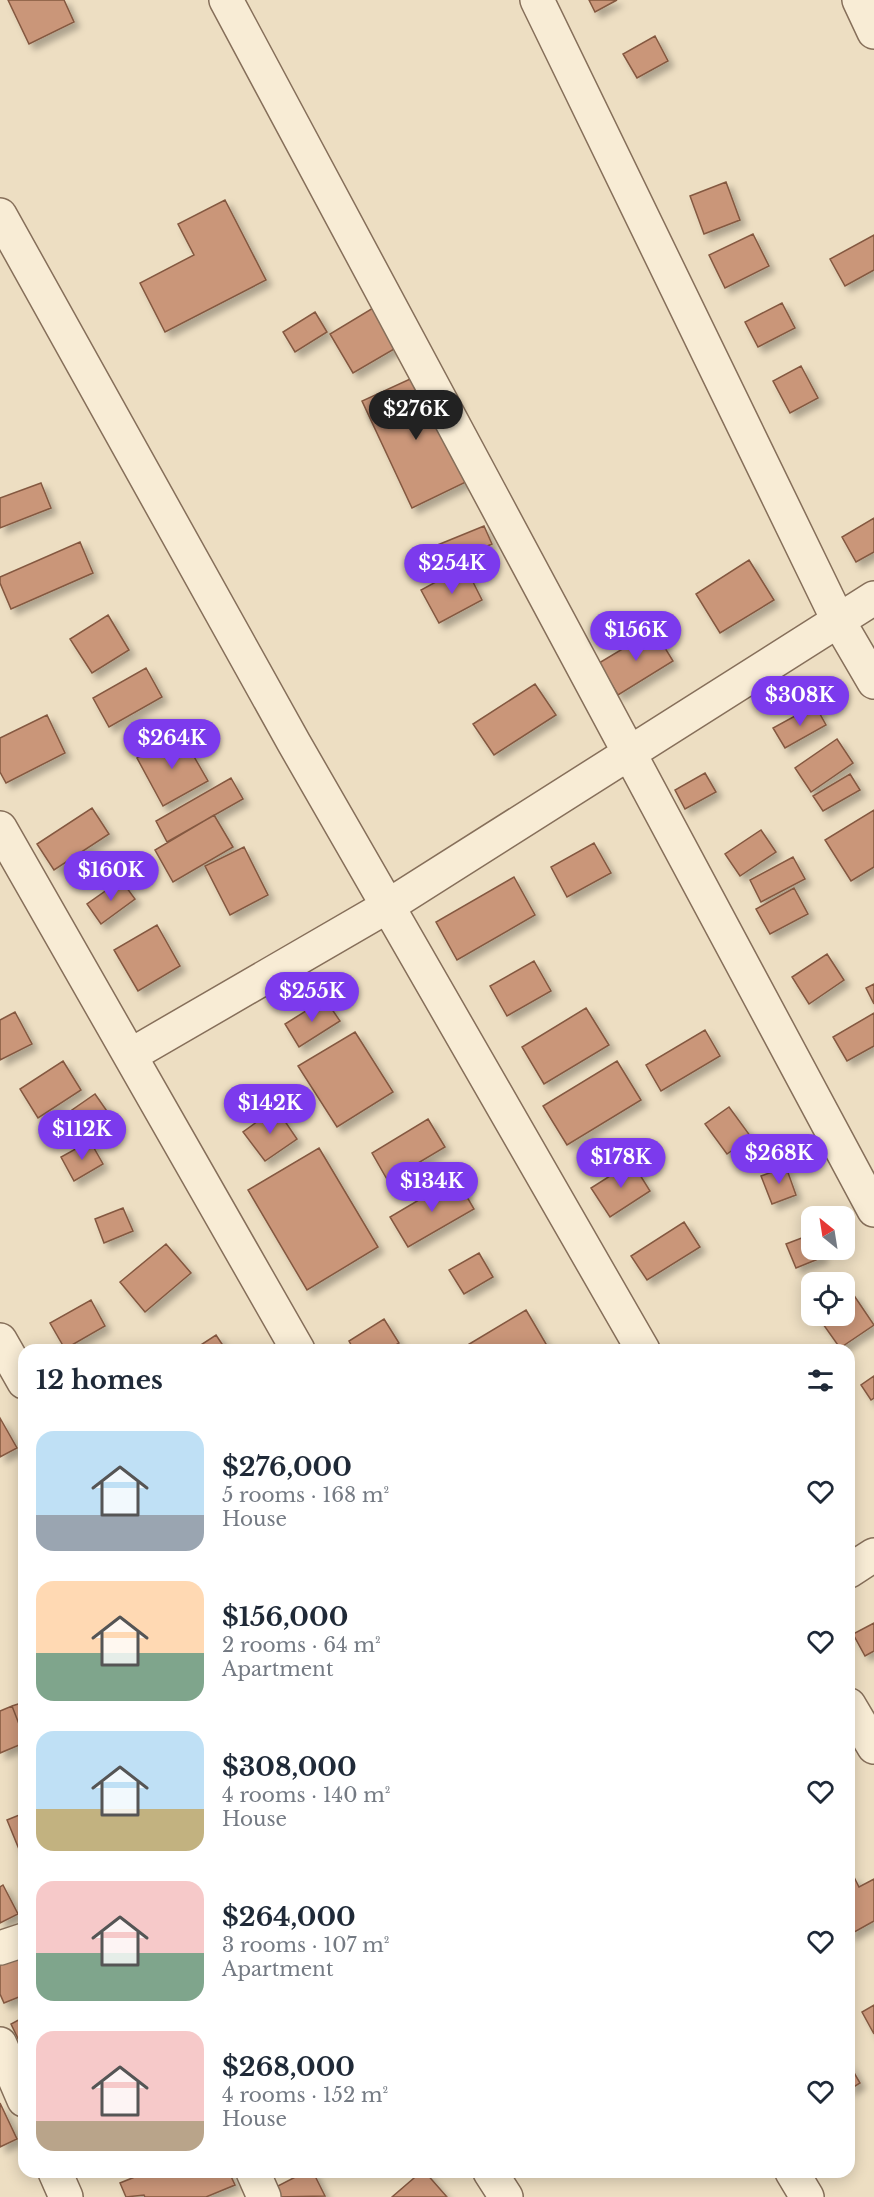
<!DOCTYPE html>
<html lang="en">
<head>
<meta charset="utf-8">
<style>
  :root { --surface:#fff; --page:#f2f2f3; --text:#1f2937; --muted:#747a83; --accent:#7c3aed }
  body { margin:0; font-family:"Libre Baskerville",serif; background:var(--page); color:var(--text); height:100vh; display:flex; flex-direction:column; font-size:22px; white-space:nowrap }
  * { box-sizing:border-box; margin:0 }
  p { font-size:20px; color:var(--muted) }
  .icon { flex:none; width:33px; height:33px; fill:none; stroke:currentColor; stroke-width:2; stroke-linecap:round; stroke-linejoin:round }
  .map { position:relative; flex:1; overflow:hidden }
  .details { position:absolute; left:18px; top:1344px; width:837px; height:834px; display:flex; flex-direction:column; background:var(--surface); border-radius:18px; box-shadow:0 3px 15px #0003 }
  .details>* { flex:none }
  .needle { width:39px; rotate:330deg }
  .tools { position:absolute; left:801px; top:1206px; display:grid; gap:12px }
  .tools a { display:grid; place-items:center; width:54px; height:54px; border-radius:12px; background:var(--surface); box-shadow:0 3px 15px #0003; font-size:30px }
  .price { position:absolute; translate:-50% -51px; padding:0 14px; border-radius:21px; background:var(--accent); color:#fff; font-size:20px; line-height:39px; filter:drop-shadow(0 2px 3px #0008) }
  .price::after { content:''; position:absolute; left:50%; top:36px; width:18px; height:14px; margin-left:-9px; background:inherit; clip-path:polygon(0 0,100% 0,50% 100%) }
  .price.on { background:#222; color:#fff }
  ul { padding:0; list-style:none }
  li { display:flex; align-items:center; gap:18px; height:150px; padding:0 18px }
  li span { display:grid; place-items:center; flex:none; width:168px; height:120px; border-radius:18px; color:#555 }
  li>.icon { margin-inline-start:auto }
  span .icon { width:72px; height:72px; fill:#fffc; stroke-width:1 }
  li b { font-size:26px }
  h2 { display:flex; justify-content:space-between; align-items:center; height:72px; padding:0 18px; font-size:26px }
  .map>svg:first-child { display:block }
</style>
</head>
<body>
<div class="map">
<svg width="874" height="2197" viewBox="0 0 874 2197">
  <defs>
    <filter id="shadow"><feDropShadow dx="5.5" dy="5.5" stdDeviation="3" flood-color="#0004"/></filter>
  </defs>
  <rect width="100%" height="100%" fill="#eddec2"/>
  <path fill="#ca9679" stroke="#845840" stroke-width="1.5" filter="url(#shadow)" d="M 8,0 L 64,0 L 74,22 L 29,44 Z
    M 589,0 L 617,0 L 595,12 Z
    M 655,36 L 668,61 L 637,78 L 623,54 Z
    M 726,182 L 740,220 L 704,234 L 690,196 Z
    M 225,200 L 266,280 L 165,332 L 140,283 L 194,255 L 178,224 Z
    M 753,234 L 769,266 L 725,288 L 709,255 Z
    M 874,235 L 874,270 L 845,286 L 830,259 Z
    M 782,303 L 795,328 L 758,347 L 745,322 Z
    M 378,305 L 401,345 L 353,373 L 330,334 Z
    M 315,312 L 327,332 L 295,352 L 283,332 Z
    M 801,366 L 818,398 L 790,413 L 773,381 Z
    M 421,374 L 470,480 L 412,508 L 362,401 Z
    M 41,483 L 51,508 L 0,528 L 0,498 Z
    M 874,518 L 874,552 L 856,562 L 842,537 Z
    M 484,526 L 492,544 L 421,574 L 413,555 Z
    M 80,542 L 93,573 L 11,609 L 0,583 L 0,577 Z
    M 749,560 L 774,600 L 720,633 L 696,594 Z
    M 465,566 L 482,600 L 439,623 L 421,590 Z
    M 108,615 L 129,650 L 92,673 L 70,639 Z
    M 654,630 L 673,661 L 618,695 L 599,663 Z
    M 146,668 L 162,697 L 109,727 L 93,698 Z
    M 535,684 L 556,715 L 494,755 L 473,724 Z
    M 815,705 L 826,725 L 785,748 L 773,728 Z
    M 47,715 L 65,753 L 6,783 L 0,772 L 0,738 Z
    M 181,734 L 208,781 L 163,806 L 137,758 Z
    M 837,739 L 853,763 L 811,792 L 795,768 Z
    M 705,773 L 716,792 L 685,809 L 675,790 Z
    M 850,774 L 860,790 L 823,811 L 813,796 Z
    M 231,778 L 243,799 L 167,842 L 156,821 Z
    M 92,808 L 109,834 L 54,870 L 37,844 Z
    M 874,810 L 874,867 L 851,881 L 825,840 Z
    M 214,815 L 233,847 L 173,882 L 155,850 Z
    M 761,830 L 776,852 L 740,876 L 725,854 Z
    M 594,843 L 611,873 L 567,897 L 551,867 Z
    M 244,847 L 268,895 L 230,915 L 205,866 Z
    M 793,857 L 805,879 L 761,902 L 750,880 Z
    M 514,877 L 535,915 L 457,960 L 436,922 Z
    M 121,880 L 135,899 L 101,924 L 87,904 Z
    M 794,888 L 808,914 L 770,934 L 756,909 Z
    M 157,925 L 180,966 L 138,991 L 114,950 Z
    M 827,954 L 844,980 L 809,1004 L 792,977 Z
    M 534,961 L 551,991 L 507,1016 L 490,986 Z
    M 874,984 L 874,1004 L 866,988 Z
    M 325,999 L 340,1021 L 299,1047 L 285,1024 Z
    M 586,1008 L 609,1045 L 544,1084 L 522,1047 Z
    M 15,1012 L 32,1044 L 0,1060 L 0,1020 Z
    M 874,1013 L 874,1046 L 847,1061 L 833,1037 Z
    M 705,1030 L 720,1056 L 661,1091 L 646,1065 Z
    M 355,1032 L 393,1092 L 337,1127 L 298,1066 Z
    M 63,1061 L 81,1090 L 38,1118 L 20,1089 Z
    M 617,1061 L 641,1100 L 567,1145 L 543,1106 Z
    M 95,1094 L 109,1114 L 85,1130 L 72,1110 Z
    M 729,1107 L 751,1137 L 727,1154 L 705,1124 Z
    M 276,1108 L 297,1139 L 265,1161 L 243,1132 Z
    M 428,1119 L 445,1147 L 388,1181 L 372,1153 Z
    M 90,1141 L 103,1164 L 74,1181 L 61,1157 Z
    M 319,1148 L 378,1247 L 307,1290 L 248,1190 Z
    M 632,1162 L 650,1191 L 610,1217 L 591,1188 Z
    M 786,1167 L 796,1195 L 772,1204 L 761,1176 Z
    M 456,1178 L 474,1209 L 408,1247 L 390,1217 Z
    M 123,1208 L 133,1231 L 104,1243 L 95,1219 Z
    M 684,1222 L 700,1247 L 647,1280 L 631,1256 Z
    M 812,1234 L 812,1250 L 820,1250 L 823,1257 L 796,1268 L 786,1244 Z
    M 166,1244 L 191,1273 L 145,1312 L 120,1282 Z
    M 479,1253 L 493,1277 L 464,1294 L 449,1270 Z
    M 853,1294 L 874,1325 L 840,1348 L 818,1317 L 844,1316 L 844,1299 Z
    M 91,1300 L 105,1326 L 65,1349 L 50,1323 Z
    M 526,1310 L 549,1349 L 462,1350 L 461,1349 Z
    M 384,1319 L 399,1343 L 388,1350 L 354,1350 L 349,1341 Z
    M 216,1335 L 226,1350 L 193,1350 Z
    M 874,1376 L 874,1398 L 871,1400 L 861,1385 Z
    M 0,1418 L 17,1448 L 0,1457 Z
    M 874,1623 L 874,1651 L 865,1656 L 853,1634 Z
    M 24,1702 L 24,1737 L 12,1706 Z
    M 12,1706 L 24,1737 L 24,1743 L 0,1753 L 0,1711 Z
    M 24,1813 L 24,1853 L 21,1854 L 7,1820 Z
    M 854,1877 L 859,1887 L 874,1879 L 874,1921 L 849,1935 L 849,1880 Z
    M 3,1885 L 18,1914 L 0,1923 L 0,1887 Z
    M 24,1952 L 24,1995 L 4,2003 L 0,1994 L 0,1962 Z
    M 874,2005 L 874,2034 L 862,2012 Z
    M 24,2017 L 24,2051 L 11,2024 Z
    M 849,2064 L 860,2083 L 849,2090 Z
    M 0,2103 L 17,2139 L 0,2147 Z
    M 141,2172 L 229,2172 L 235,2185 L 206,2197 L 145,2197 L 144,2195 L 126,2197 L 120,2183 L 142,2174 Z
    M 305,2172 L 313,2172 L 325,2196 L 276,2197 L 272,2189 Z
    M 421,2172 L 425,2172 L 447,2197 L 392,2197 Z"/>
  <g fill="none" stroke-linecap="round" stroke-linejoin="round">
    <defs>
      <path id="minor" d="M 226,0 L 874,1210
        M 537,0 L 839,622 L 874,682
        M 859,0 L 874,32
        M 0,215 L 294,743 L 643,1350
        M 0,828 L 298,1350
        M 131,1055 L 388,906 L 874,598
        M 0,1340 L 24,1382
        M 849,1571 L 874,1555
        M 849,1705 L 874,1747
        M 0,1948 L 24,1940
        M 0,2044 L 24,2100
        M 55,2172 L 66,2197
        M 253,2172 L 264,2197
        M 490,2172 L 506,2197
        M 792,2172 L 807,2197"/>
    </defs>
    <use href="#minor" stroke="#866f5a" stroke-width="36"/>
    <use href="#minor" stroke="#f8ecd5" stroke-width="33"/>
  </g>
</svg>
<div class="tools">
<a><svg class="needle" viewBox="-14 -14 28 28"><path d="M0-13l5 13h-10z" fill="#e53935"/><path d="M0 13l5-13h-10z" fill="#747a83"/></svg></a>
<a><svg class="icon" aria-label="locate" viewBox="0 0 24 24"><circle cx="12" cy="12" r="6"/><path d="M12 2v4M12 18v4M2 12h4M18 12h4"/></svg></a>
</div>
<b class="price on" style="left:416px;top:441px">$276K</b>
<b class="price" style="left:452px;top:595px">$254K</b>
<b class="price" style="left:636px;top:662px">$156K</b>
<b class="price" style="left:800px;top:727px">$308K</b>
<b class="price" style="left:172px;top:770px">$264K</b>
<b class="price" style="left:111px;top:902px">$160K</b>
<b class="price" style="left:312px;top:1023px">$255K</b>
<b class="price" style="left:270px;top:1135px">$142K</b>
<b class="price" style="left:82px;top:1161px">$112K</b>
<b class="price" style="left:779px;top:1185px">$268K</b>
<b class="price" style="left:621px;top:1189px">$178K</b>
<b class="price" style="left:432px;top:1213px">$134K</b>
<section class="details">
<h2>12 homes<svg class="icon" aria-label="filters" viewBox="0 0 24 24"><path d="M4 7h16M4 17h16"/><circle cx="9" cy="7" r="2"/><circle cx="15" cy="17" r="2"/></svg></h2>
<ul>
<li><span style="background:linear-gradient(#bfe0f5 70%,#9aa5b1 0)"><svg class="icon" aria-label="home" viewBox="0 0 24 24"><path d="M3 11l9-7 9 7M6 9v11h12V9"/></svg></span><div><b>$276,000</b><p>5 rooms · 168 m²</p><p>House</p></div><svg class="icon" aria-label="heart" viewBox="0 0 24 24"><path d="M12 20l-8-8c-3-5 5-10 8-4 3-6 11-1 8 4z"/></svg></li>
<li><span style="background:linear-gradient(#ffd9b3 60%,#7fa58c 0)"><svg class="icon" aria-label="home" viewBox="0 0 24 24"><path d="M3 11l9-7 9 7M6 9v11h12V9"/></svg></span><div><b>$156,000</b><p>2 rooms · 64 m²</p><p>Apartment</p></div><svg class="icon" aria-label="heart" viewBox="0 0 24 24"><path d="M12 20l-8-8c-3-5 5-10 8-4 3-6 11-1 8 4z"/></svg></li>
<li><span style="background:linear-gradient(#bfe0f5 65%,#c2b280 0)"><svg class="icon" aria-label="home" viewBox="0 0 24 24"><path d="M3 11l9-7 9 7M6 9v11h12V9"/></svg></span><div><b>$308,000</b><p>4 rooms · 140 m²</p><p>House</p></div><svg class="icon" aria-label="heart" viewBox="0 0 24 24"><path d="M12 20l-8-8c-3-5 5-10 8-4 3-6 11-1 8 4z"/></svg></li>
<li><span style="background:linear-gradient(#f6c9c9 60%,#7fa58c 0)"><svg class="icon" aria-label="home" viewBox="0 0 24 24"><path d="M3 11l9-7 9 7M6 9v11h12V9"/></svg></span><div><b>$264,000</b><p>3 rooms · 107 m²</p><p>Apartment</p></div><svg class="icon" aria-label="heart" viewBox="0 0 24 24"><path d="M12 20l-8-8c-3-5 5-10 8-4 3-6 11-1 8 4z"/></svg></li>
<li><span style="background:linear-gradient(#f6c9c9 75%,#b9a48a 0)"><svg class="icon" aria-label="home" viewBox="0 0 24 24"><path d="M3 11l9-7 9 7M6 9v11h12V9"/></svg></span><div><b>$268,000</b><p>4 rooms · 152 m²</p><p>House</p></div><svg class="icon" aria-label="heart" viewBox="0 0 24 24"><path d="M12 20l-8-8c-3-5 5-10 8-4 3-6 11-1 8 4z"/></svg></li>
</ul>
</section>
</div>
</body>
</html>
